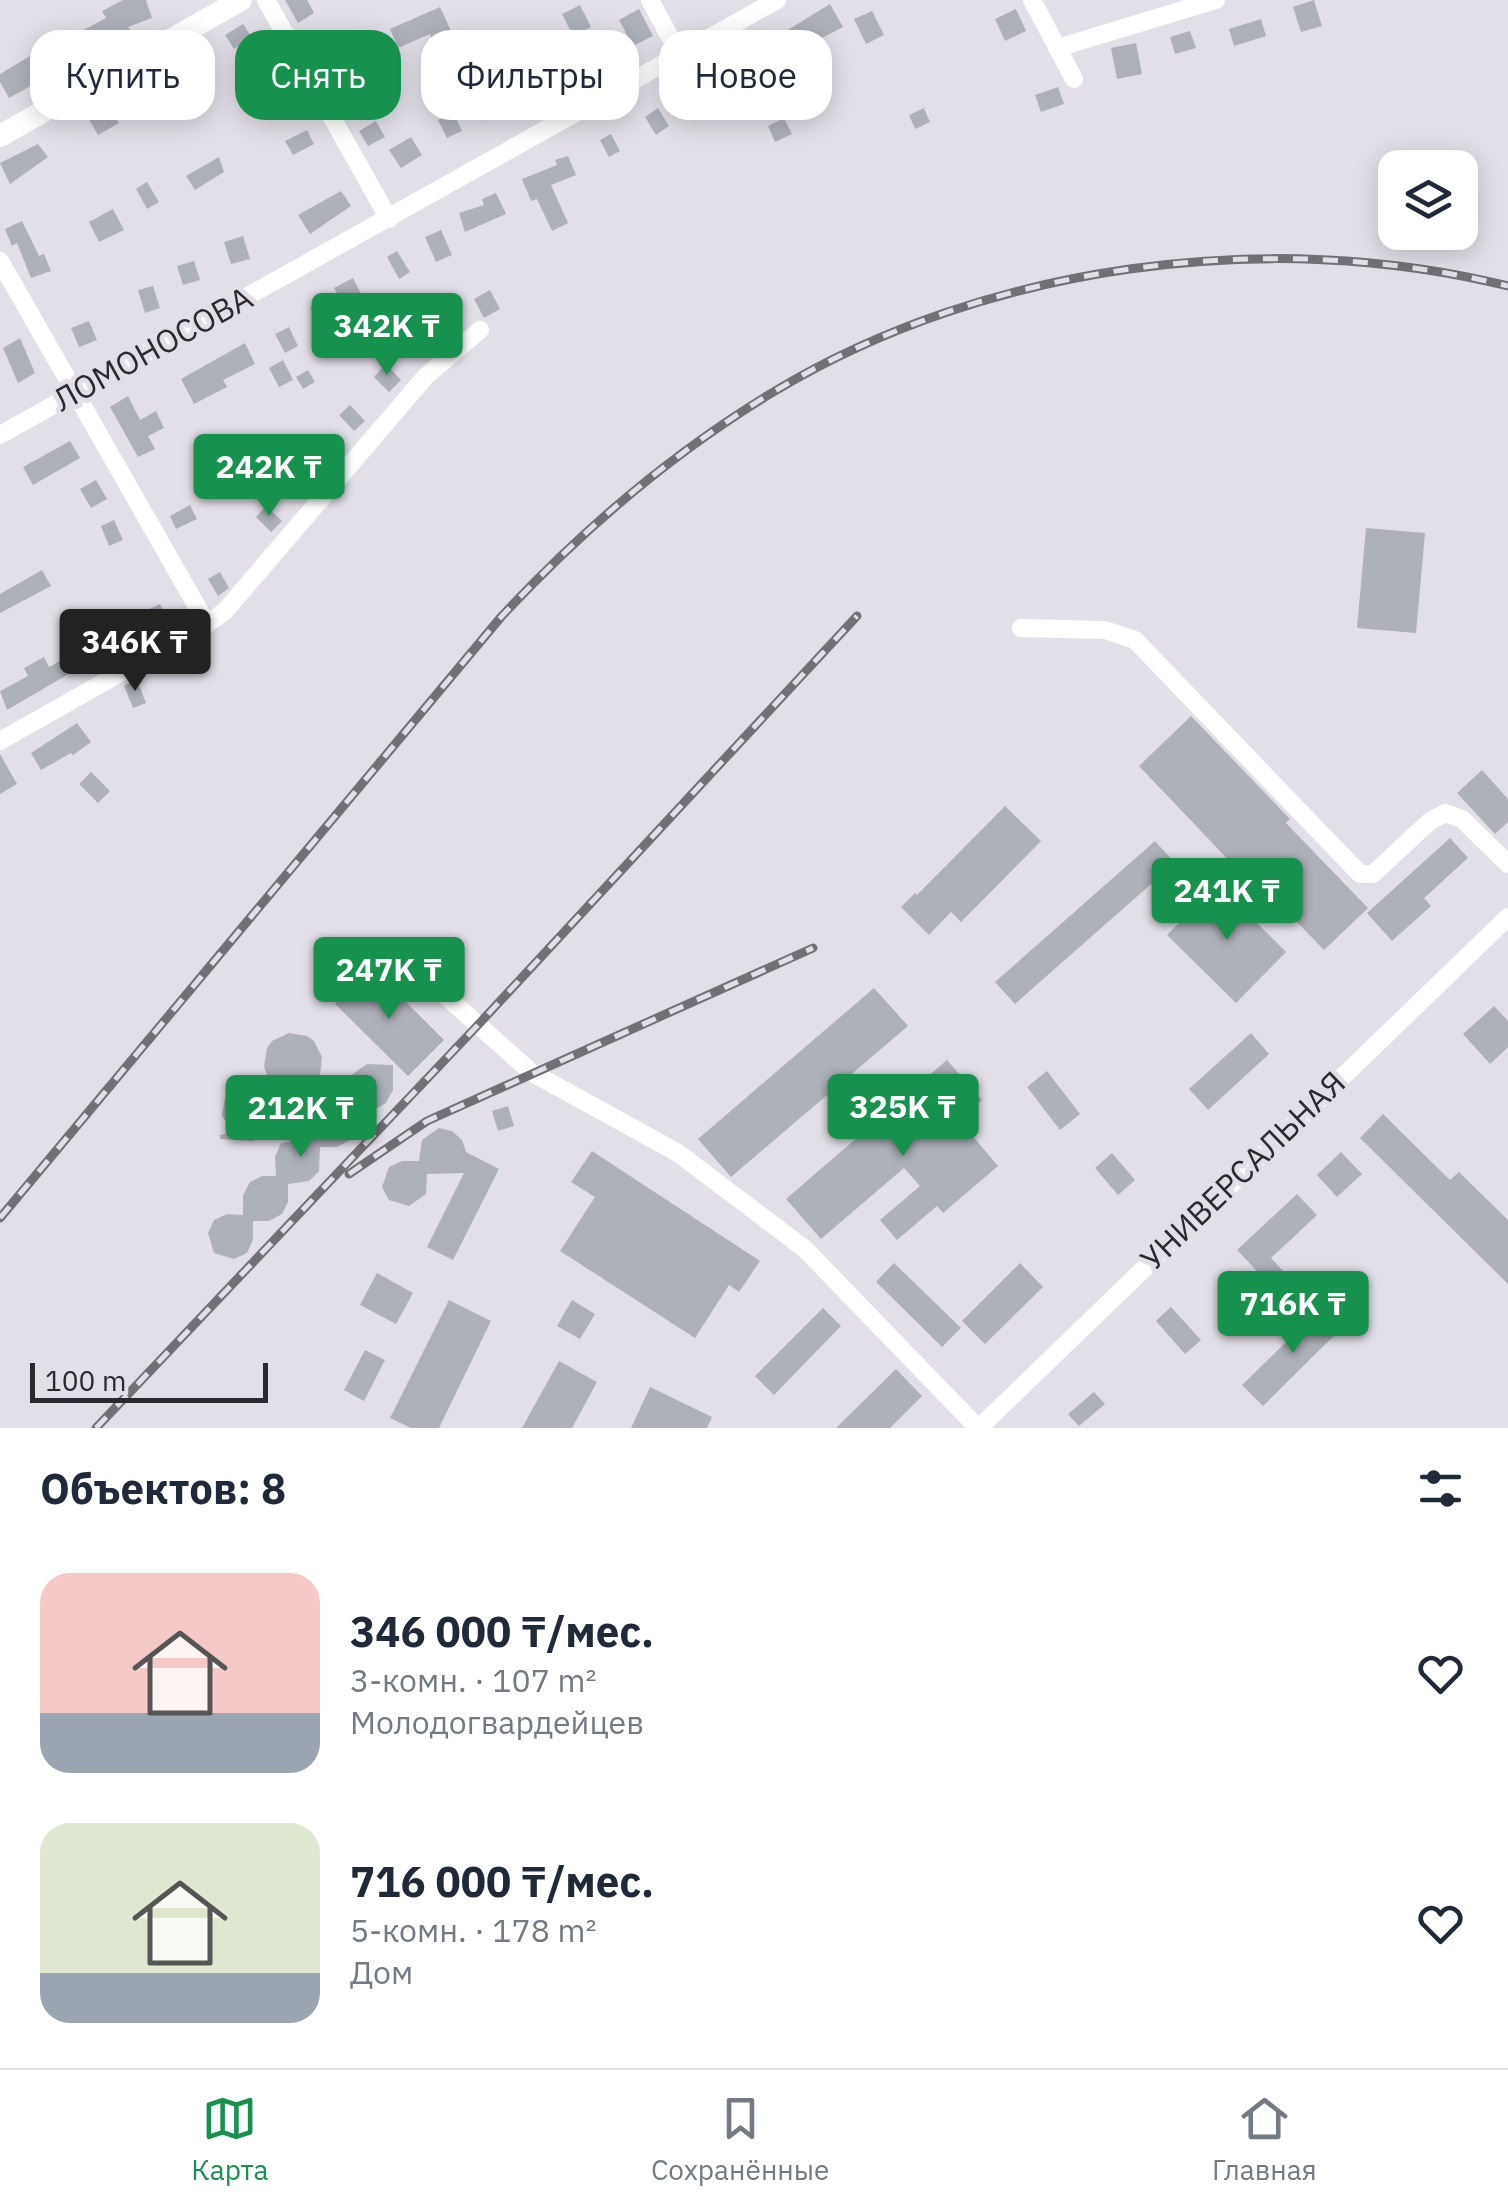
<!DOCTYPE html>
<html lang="ru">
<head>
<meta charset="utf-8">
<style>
  :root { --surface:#fff; --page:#f2f2f3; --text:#1f2937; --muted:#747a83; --line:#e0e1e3; --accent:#16914e }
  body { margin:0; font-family:"IBM Plex Sans",sans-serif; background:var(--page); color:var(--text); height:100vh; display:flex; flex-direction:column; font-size:38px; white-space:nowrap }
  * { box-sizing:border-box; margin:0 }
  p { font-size:32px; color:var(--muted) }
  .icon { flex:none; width:55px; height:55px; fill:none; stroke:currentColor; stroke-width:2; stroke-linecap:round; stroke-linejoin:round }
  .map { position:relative; height:1428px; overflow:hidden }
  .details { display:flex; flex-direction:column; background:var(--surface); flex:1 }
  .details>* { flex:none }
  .top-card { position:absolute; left:30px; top:30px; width:1000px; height:90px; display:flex; gap:20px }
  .fabs { position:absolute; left:1378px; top:150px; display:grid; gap:20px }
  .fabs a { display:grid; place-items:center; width:100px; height:100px; border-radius:20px; background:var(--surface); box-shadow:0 5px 25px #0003; font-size:50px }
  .scale { position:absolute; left:30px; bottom:25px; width:238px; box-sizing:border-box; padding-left:10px; border:5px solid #2b292d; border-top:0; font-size:28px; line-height:35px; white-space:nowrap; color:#2b292d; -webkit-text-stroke:8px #e3dfe8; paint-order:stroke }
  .price { position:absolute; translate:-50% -85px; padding:0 22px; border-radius:10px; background:var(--accent); color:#fff; font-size:32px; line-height:65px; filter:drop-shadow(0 2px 5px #0008) }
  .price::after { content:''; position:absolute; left:50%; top:60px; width:30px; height:22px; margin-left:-15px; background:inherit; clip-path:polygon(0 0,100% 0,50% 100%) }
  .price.current { background:#222; color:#fff }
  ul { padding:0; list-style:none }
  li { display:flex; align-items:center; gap:30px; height:250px; padding:0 40px }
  li span { display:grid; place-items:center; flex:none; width:280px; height:200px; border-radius:30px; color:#555 }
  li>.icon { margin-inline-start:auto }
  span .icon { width:120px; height:120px; fill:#fffc; stroke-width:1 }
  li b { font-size:42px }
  h2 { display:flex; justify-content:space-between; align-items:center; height:120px; padding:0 40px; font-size:42px }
  .tag { padding:0 35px; border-radius:30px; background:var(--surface); box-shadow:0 5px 25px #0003; font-size:35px; line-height:90px }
  .tag.current { background:var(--accent); color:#fff }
  .tabs { display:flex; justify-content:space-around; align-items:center; height:140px; border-top:2px solid var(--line); background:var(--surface); font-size:28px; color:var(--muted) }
  .tabs a { display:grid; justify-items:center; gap:5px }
  .tabs .current { color:var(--accent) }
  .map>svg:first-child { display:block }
</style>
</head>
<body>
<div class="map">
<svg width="1508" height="1428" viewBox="0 0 1508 1428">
  <rect width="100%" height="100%" fill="#e3dfe8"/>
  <path fill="#afb1ba" d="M 123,0 L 146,0 L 152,18 L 128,27 L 130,30 L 62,65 L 63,68 L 9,98 L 0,82 L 0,74 L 50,44 L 52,47 L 106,18 L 102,11 Z
    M 285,0 L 307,0 L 314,13 L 298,23 Z
    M 1314,0 L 1322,26 L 1301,32 L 1293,7 Z
    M 830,4 L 843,27 L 762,69 L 754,46 L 786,31 Z
    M 580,5 L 591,27 L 573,36 L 562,14 Z
    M 440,7 L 452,33 L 433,42 L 430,34 L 398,48 L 390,29 Z
    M 639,9 L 653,36 L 633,46 L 619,20 Z
    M 1016,9 L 1026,31 L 1005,41 L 995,19 Z
    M 872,11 L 884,35 L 866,44 L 854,19 Z
    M 1261,19 L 1266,36 L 1234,46 L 1229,29 Z
    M 243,24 L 252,38 L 234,49 L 225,35 Z
    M 1190,31 L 1196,48 L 1175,54 L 1170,37 Z
    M 327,36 L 335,50 L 318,59 L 310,45 Z
    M 1136,43 L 1142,74 L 1117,79 L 1111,48 Z
    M 176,62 L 186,80 L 148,101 L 138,84 Z
    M 557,62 L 567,82 L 529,100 L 520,80 Z
    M 262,63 L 268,74 L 248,84 L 243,73 Z
    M 731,66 L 739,82 L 688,109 L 680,93 Z
    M 352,79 L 359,98 L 344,103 L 338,83 Z
    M 1058,87 L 1064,104 L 1041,112 L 1035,95 Z
    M 292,91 L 306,108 L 297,118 L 282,101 Z
    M 490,98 L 498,114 L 485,121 L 477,105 Z
    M 106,102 L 119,123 L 98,135 L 86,114 Z
    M 658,108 L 669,126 L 656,135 L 645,117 Z
    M 924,108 L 930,122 L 915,129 L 909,115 Z
    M 453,112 L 462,131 L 447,138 L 438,120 Z
    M 784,118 L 792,134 L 775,142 L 768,126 Z
    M 376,121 L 385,137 L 368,146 L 359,131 Z
    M 307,130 L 314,144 L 293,155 L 285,141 Z
    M 611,134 L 620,151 L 609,157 L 600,140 Z
    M 411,137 L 422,155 L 401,168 L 389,150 Z
    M 38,144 L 48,157 L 10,184 L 0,163 Z
    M 568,156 L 576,175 L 551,185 L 568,223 L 552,231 L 537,199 L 531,201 L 522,179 L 557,165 L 555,160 Z
    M 219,157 L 224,172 L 195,190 L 186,176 Z
    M 147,182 L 159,202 L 147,209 L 136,189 Z
    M 341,191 L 351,206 L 310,234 L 298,215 Z
    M 496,193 L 506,214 L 465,232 L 459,213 L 484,205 L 482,199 Z
    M 113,209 L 124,230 L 99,242 L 89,222 Z
    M 22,221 L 39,256 L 44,254 L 51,271 L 31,278 L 17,243 L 12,246 L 5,229 Z
    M 441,230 L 452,255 L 436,262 L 425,237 Z
    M 243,236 L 250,259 L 231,264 L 224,242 Z
    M 397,251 L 410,272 L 399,279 L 387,257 Z
    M 194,261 L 200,280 L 183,285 L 177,266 Z
    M 353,278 L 369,309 L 350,318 L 348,315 L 321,329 L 310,308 L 337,293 L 334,288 Z
    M 153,286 L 160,308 L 145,313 L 138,290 Z
    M 490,290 L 500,309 L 484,318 L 474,299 Z
    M 89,321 L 97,340 L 79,347 L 71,328 Z
    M 411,323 L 423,344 L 411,351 L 399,331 Z
    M 289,327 L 298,346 L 285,353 L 275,334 Z
    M 20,338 L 35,373 L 18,383 L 3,348 Z
    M 245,343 L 255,364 L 223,380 L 227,387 L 194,404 L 181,379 Z
    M 283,360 L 293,380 L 279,387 L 269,368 Z
    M 386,364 L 401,380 L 389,392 L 374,377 Z
    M 308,370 L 315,382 L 303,389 L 296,377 Z
    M 128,396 L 140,420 L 156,411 L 164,428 L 148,436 L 155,449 L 138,457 L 110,407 Z
    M 350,405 L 365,421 L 354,431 L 339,415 Z
    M 326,435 L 344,453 L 335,464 L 316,445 Z
    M 70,441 L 80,458 L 33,485 L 23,467 Z
    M 296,468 L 312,485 L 303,494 L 287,478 Z
    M 96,480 L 107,499 L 91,508 L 80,489 Z
    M 190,505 L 197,519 L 176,529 L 170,516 Z
    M 266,506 L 282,521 L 271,532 L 256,517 Z
    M 114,520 L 123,540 L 109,546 L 101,526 Z
    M 1366,528 L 1425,533 L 1416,633 L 1357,628 Z
    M 42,570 L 51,586 L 0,613 L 0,594 Z
    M 220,572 L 229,588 L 218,596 L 208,579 Z
    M 160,604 L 168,621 L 156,627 L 147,610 Z
    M 76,653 L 84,669 L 73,675 L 72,672 L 7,710 L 0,691 L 28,676 L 24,668 L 44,657 L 49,667 Z
    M 136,678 L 146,703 L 133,708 L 124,686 Z
    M 1191,716 L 1290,819 L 1286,823 L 1368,908 L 1324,950 L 1242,865 L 1237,869 L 1139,766 Z
    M 77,723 L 91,742 L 73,755 L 71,753 L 41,770 L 31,753 Z
    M 0,754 L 17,784 L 0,794 Z
    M 1482,770 L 1508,799 L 1508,822 L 1495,834 L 1457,793 Z
    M 91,772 L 110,791 L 98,803 L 79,784 Z
    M 1005,806 L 1041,841 L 961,922 L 951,912 L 929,935 L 901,907 L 915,893 L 917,895 Z
    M 1450,838 L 1468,858 L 1424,898 L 1431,906 L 1392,941 L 1367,913 Z
    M 1155,841 L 1175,863 L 1015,1004 L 995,982 Z
    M 1218,884 L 1286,952 L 1236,1003 L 1167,935 Z
    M 371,967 L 444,1040 L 408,1076 L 335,1004 Z
    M 874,988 L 908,1026 L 731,1177 L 698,1139 Z
    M 1494,1006 L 1508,1021 L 1508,1047 L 1490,1064 L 1463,1034 Z
    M 289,1033 L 307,1036 L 314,1041 L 322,1057 L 320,1075 L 314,1083 L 298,1091 L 273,1092 L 278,1111 L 262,1122 L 279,1117 L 268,1134 L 253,1138 L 254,1141 L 220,1139 L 220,1135 L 232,1132 L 222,1115 L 225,1098 L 238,1086 L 270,1084 L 264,1067 L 267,1048 L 272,1041 Z
    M 1251,1033 L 1269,1054 L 1208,1110 L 1189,1089 Z
    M 947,1060 L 982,1100 L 959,1120 L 998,1166 L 943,1213 L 937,1206 L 897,1240 L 880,1220 L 920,1186 L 904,1168 L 821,1239 L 786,1199 Z
    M 367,1064 L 393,1065 L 393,1090 L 386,1103 L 374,1110 L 356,1110 L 356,1128 L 350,1140 L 337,1147 L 320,1147 L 319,1171 L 309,1181 L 288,1184 L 288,1202 L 282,1214 L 269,1221 L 253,1221 L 253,1240 L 247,1253 L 234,1259 L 214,1253 L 208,1233 L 214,1220 L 227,1214 L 243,1215 L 243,1195 L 250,1182 L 262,1176 L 276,1176 L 275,1157 L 281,1143 L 311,1139 L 311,1121 L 320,1105 L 347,1102 L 350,1076 Z
    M 1047,1071 L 1080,1114 L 1060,1130 L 1027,1087 Z
    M 508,1106 L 514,1126 L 498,1131 L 492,1111 Z
    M 1383,1114 L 1450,1180 L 1459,1172 L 1508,1220 L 1508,1284 L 1360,1138 Z
    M 439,1128 L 452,1131 L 462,1140 L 466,1152 L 499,1169 L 453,1260 L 427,1247 L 464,1173 L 427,1174 L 426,1194 L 409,1206 L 389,1200 L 382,1187 L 389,1167 L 402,1161 L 419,1161 L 422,1140 Z
    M 592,1151 L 760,1261 L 739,1292 L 729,1285 L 695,1338 L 560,1251 L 595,1197 L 571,1182 Z
    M 1341,1152 L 1362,1174 L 1337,1197 L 1317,1175 Z
    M 1112,1153 L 1135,1180 L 1118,1195 L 1095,1168 Z
    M 1297,1194 L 1317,1215 L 1271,1258 L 1300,1289 L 1286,1302 L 1237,1250 Z
    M 894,1263 L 961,1328 L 942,1347 L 876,1282 Z
    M 1020,1263 L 1043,1287 L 985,1344 L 962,1321 Z
    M 377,1273 L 413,1293 L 396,1324 L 360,1305 Z
    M 449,1300 L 491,1321 L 439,1428 L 411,1428 L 390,1418 Z
    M 572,1300 L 595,1314 L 580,1339 L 557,1326 Z
    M 1324,1305 L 1344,1326 L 1263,1406 L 1242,1385 Z
    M 1171,1307 L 1201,1340 L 1185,1354 L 1156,1321 Z
    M 823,1308 L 841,1326 L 774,1395 L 755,1376 Z
    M 365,1350 L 385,1360 L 364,1401 L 344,1390 Z
    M 559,1361 L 597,1382 L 572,1428 L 522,1428 Z
    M 896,1369 L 922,1396 L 890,1428 L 836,1428 Z
    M 650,1387 L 712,1417 L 707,1428 L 631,1428 Z
    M 1094,1392 L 1105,1404 L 1079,1426 L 1068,1414 Z"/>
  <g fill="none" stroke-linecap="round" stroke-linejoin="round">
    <path stroke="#fff" stroke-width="18" d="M 266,0 L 389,219
      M 650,0 L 679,54
      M 1032,0 L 1074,79
      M 1057,48 L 1216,0
      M 0,261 L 207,624
      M 0,435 L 777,0
      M 1021,628 L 1105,630 L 1135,640 L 1360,874 L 1373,874 L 1429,822 L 1445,813 L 1462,819 L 1508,864
      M 0,741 L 207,624 L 225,611 L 426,376 L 480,330
      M 402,957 L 531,1072 L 678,1153 L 805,1249 L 978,1428
      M 979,1428 L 1508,917"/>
    <path stroke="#fff" stroke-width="22" d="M 0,136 L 241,0"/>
    <defs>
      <path id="rail" d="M 349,1174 L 427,1121 L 813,948
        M 0,1218 L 501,617 C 582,530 673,452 775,391 C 986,264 1270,227 1508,286
        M 96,1428 L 477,1026 L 857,616"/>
    </defs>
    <use href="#rail" stroke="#726f75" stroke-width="9"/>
    <use href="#rail" stroke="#e3dfe8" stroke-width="5" stroke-dasharray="15" stroke-linecap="butt"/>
  </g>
  <g text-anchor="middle" stroke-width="10" stroke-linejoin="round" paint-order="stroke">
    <g font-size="32" fill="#2b292d" stroke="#e3dfe8">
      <text transform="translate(153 349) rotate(-29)" y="11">ЛОМОНОСОВА</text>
      <text transform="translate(1243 1171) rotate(-44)" y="11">УНИВЕРСАЛЬНАЯ</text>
    </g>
  </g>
</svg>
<div class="fabs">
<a><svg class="icon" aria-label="layers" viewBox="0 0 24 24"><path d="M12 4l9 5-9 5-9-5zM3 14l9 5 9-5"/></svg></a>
</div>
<div class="scale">100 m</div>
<b class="price" style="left:387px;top:378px">342K ₸</b>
<b class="price" style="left:269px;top:519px">242K ₸</b>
<b class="price current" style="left:135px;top:694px">346K ₸</b>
<b class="price" style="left:1227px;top:943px">241K ₸</b>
<b class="price" style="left:389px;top:1022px">247K ₸</b>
<b class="price" style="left:903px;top:1159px">325K ₸</b>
<b class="price" style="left:301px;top:1160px">212K ₸</b>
<b class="price" style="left:1293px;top:1356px">716K ₸</b>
<div class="top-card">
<a class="tag">Купить</a>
<a class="tag current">Снять</a>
<a class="tag">Фильтры</a>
<a class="tag">Новое</a>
</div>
</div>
<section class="details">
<h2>Объектов: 8<svg class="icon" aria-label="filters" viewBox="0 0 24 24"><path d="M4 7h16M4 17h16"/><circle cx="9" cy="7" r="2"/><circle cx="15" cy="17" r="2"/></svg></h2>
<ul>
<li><span style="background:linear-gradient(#f6c9c9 70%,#9aa5b1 0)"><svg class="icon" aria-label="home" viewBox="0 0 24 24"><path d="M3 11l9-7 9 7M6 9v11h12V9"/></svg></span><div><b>346 000 ₸/мес.</b><p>3-комн. · 107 m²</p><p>Молодогвардейцев</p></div><svg class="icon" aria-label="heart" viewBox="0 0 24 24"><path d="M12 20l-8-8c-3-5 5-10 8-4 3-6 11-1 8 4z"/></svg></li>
<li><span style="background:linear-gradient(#dfe7d0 75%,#9aa5b1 0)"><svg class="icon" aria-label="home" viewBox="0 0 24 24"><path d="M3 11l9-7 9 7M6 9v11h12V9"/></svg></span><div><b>716 000 ₸/мес.</b><p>5-комн. · 178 m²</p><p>Дом</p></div><svg class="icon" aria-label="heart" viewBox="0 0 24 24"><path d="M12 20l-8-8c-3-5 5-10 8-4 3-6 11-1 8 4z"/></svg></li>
</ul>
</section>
<nav class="tabs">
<a class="current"><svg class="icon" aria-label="map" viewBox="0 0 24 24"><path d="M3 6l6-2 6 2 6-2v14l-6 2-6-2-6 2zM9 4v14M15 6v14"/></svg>Карта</a>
<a><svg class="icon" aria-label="saved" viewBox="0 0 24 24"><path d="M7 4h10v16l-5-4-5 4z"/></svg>Сохранённые</a>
<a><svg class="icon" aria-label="home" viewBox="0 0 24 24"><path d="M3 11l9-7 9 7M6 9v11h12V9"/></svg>Главная</a>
</nav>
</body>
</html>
